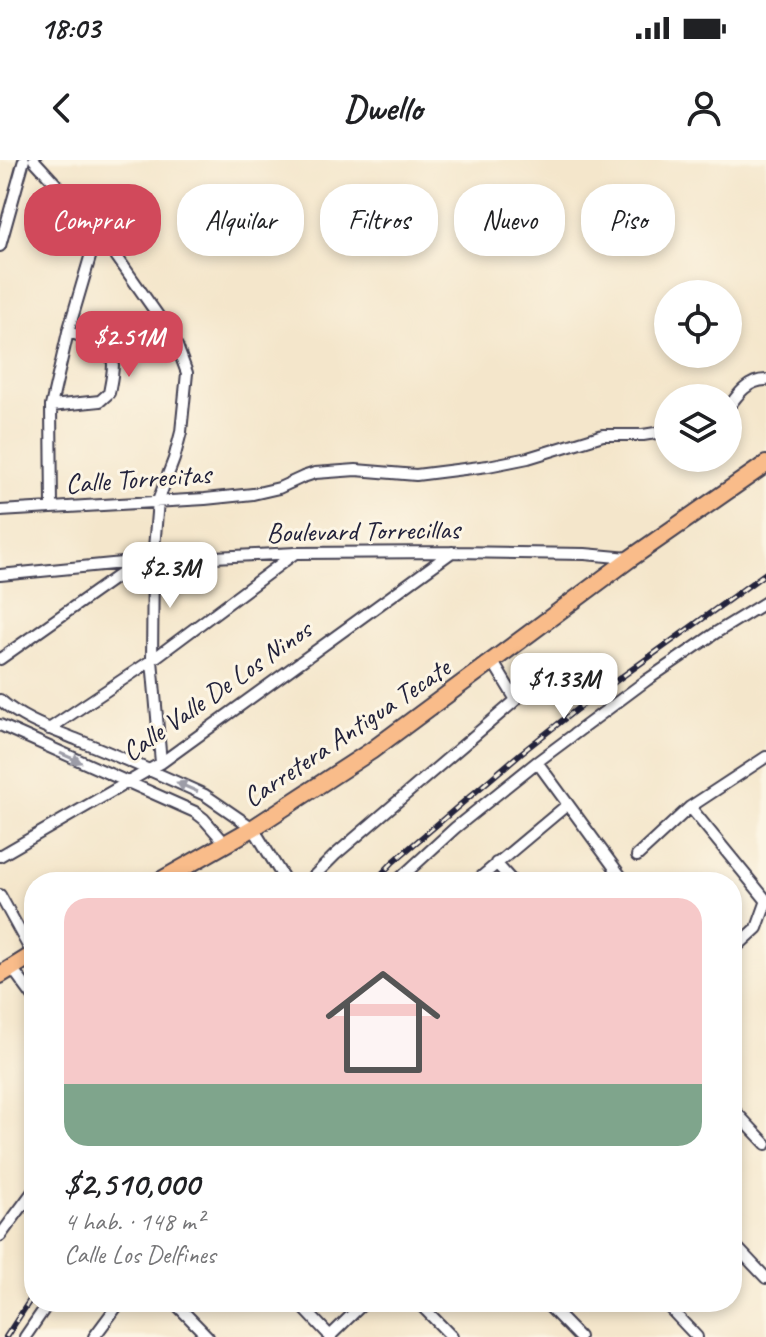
<!DOCTYPE html>
<html lang="es">
<head>
<meta charset="utf-8">
<style>
  :root { --surface:#fff; --page:#f2f2f2; --text:#202124; --muted:#757577; --accent:#d1495b }
  body { margin:0; font-family:Caveat,sans-serif; background:var(--page); color:var(--text); height:100vh; display:flex; flex-direction:column; font-size:30px; white-space:nowrap }
  * { box-sizing:border-box; margin:0 }
  p { font-size:26px; color:var(--muted) }
  .icon { flex:none; width:44px; height:44px; fill:none; stroke:currentColor; stroke-width:2; stroke-linecap:round; stroke-linejoin:round }
  .map { position:relative; flex:1; overflow:hidden }
  .drawer { position:absolute; left:24px; top:712px; width:718px; height:440px; display:flex; flex-direction:column; background:var(--surface); border-radius:32px; box-shadow:0 4px 12px #0003 }
  .drawer>* { flex:none }
  .guide { position:absolute; left:24px; top:24px; width:718px; height:72px; display:flex; gap:16px }
  .buttons { position:absolute; left:654px; top:120px; display:grid; gap:16px }
  .buttons a { display:grid; place-items:center; width:88px; height:88px; border-radius:50%; background:var(--surface); box-shadow:0 4px 12px #0003; font-size:40px }
  .price { position:absolute; translate:-50% -68px; padding:0 18px; border-radius:16px; background:#fff; color:#222; font-size:26px; line-height:52px; filter:drop-shadow(0 2px 4px #0008) }
  .price::after { content:''; position:absolute; left:50%; top:48px; width:24px; height:18px; margin-left:-12px; background:inherit; clip-path:polygon(0 0,100% 0,50% 100%) }
  .price.selected { background:var(--accent); color:#fff }
  ul { padding:0; list-style:none }
  li { display:grid; align-content:center; gap:16px; height:424px; padding:0 40px }
  li span { display:grid; place-items:center; height:248px; border-radius:24px; color:#555 }
  li>.icon { margin-inline-start:auto }
  span .icon { width:144px; height:144px; fill:#fffc; stroke-width:1 }
  li b { font-size:34px }
  .tag { padding:0 28px; border-radius:32px; background:var(--surface); box-shadow:0 4px 12px #0003; font-size:28px; line-height:72px }
  .tag.selected { background:var(--accent); color:#fff }
  .status { display:flex; justify-content:space-between; align-items:center; height:56px; padding:0 40px; background:var(--surface); direction:ltr }
  .status svg { height:22px; fill:currentColor }
  header { display:flex; justify-content:space-between; align-items:center; height:104px; padding:0 40px; background:var(--surface); font-size:36px; font-weight:700 }
  .map>svg:first-child { display:block }
</style>
</head>
<body>
<div class="status"><b>18:03</b><svg viewBox="0 0 49 12"><path d="M0 12V9h3v3zM5 12V6h3v6zM10 12V3h3v9zM15 12V0h3v12zM26 1h20v11H26zM47 4h2v5h-2z"/></svg></div>
<header><svg class="icon" aria-label="back" viewBox="0 0 24 24"><path d="M15 5l-7 7 7 7"/></svg>Dwello<svg class="icon" aria-label="person" viewBox="0 0 24 24"><circle cx="12" cy="8" r="4"/><path d="M4 21q1-7 8-7t8 7"/></svg></header>
<div class="map">
<svg width="766" height="1177" viewBox="0 0 766 1177">
  <rect width="100%" height="100%" fill="#fcf5e5"/>
  <filter id="ink" filterUnits="userSpaceOnUse"><feTurbulence type="fractalNoise" baseFrequency=".0125" numOctaves="2"/><feDisplacementMap in="SourceGraphic" scale="16" xChannelSelector="R" yChannelSelector="G"/><feConvolveMatrix kernelMatrix="1 2 1 2 8 2 1 2 1" color-interpolation-filters="sRGB"/></filter>
  <filter id="wash" filterUnits="userSpaceOnUse"><feTurbulence type="fractalNoise" baseFrequency=".006" numOctaves="4" result="noise"/><feDisplacementMap in="SourceGraphic" scale="32" xChannelSelector="R" yChannelSelector="G"/><feGaussianBlur stdDeviation="1.8" result="paint"/><feColorMatrix in="noise" values="0 0 0 0 0 0 0 0 0 0 0 0 0 0 0 0 0 1.4 0 .05"/><feComposite in="paint" operator="in"/></filter>
  <g filter="url(#wash)">
    <rect width="100%" height="100%" fill="#f4e6cb"/>
  </g>
  <g filter="url(#ink)">
    <g fill="none" stroke-linecap="round" stroke-linejoin="round">
      <defs>
        <path id="minor" d="M 34,0 L 98,70 L 164,164 L 177,186 L 187,213 L 181,272 L 174,299 L 158,341 L 153,400 L 152,500 L 161,603
          M 0,86 L 24,0
          M 51,246 L 100,241 L 109,233 C 112,217 117,198 107,184 L 68,172
          M 728,248 C 738,234 748,220 766,220
          M 52,347 L 51,246 L 68,172 L 98,70
          M 0,351 L 205,339 L 253,334 L 279,328 L 303,317 L 315,313 L 329,312 L 356,310 L 416,315 L 488,306 L 528,298 L 603,275 L 643,275 L 668,271
          M 0,415 L 153,400 L 296,393 L 452,392 L 585,394 L 629,398
          M 0,499 L 136,403
          M 0,540 C 23,560 51,569 78,580 C 121,597 163,616 205,635 L 253,668 L 286,722
          M 0,565 L 195,652 L 204,659 L 225,683
          M 49,569 L 152,500 L 294,394
          M 537,602 L 625,722
          M 690,647 L 766,740
          M 0,696 L 161,603 L 452,392
          M 637,696 L 690,647 L 766,597
          M 496,703 L 513,722
          M 308,722 L 335,695 L 516,540 L 493,502
          M 396,722 L 455,668 L 537,602 L 647,520 L 717,472 L 766,442
          M 475,722 L 567,645
          M 0,735 L 33,795
          M 732,791 L 757,768 L 766,743
          M 12,808 L 34,838
          M 732,948 L 766,984
          M 0,1076 L 34,1030
          M 732,1082 L 766,1118
          M 174,1142 L 208,1177
          M 298,1142 L 331,1177
          M 418,1142 L 452,1177
          M 545,1142 L 579,1177
          M 664,1142 L 697,1177
          M 25,1177 L 49,1142
          M 94,1177 L 120,1142
          M 329,1177 L 365,1142"/>
        <path id="primary" d="M 158,722 L 253,668 L 371,591 L 631,398 L 766,304
          M 0,815 L 34,794"/>
      </defs>
      <use href="#minor" stroke="#423f51" stroke-width="14"/>
      <use href="#primary" stroke="#423f51" stroke-width="20"/>
      <use href="#minor" stroke="#fff" stroke-width="10"/>
      <use href="#primary" stroke="#f9bc8a" stroke-width="16"/>
      <defs>
        <path id="rail" d="M 374,722 L 393,702 L 521,593 L 577,549 L 766,413
          M 6,1177 L 34,1134"/>
      </defs>
      <use href="#rail" stroke="#22223b" stroke-width="6"/>
      <use href="#rail" stroke="#fcf5e5" stroke-width="3" stroke-dasharray="9" stroke-linecap="butt"/>
    </g>
    <defs><path id="oneway-solid" d="M-6-.8H1V-3.2L6.5 0L1 3.2V.8H-6Z" transform="scale(2)"/></defs>
    <g fill="#9c9ca7">
      <use href="#oneway-solid" transform="translate(71 598) rotate(24)"/>
      <use href="#oneway-solid" transform="translate(187 627) rotate(-156)"/>
    </g>
  </g>
  <g text-anchor="middle" stroke-width="6" stroke-linejoin="round" paint-order="stroke">
    <g font-size="28" fill="#22223b" stroke="#fcf5e5">
      <text transform="translate(138 318) rotate(-4)" y="10">Calle Torrecitas</text>
      <text transform="translate(363 370) rotate(-1)" y="10">Boulevard Torrecillas</text>
      <text transform="translate(216 530) rotate(-35)" y="10">Calle Valle De Los Ninos</text>
      <text transform="translate(346 572) rotate(-34)" y="10">Carretera Antigua Tecate</text>
    </g>
  </g>
</svg>
<div class="buttons">
<a><svg class="icon" aria-label="locate" viewBox="0 0 24 24"><circle cx="12" cy="12" r="6"/><path d="M12 2v4M12 18v4M2 12h4M18 12h4"/></svg></a>
<a><svg class="icon" aria-label="layers" viewBox="0 0 24 24"><path d="M12 4l9 5-9 5-9-5zM3 14l9 5 9-5"/></svg></a>
</div>
<b class="price selected" style="left:129px;top:219px">$2.51M</b>
<b class="price" style="left:170px;top:450px">$2.3M</b>
<b class="price" style="left:564px;top:561px">$1.33M</b>
<div class="guide">
<a class="tag selected">Comprar</a>
<a class="tag">Alquilar</a>
<a class="tag">Filtros</a>
<a class="tag">Nuevo</a>
<a class="tag">Piso</a>
</div>
<section class="drawer">
<ul>
<li><span style="background:linear-gradient(#f6c9c9 75%,#7fa58c 0)"><svg class="icon" aria-label="home" viewBox="0 0 24 24"><path d="M3 11l9-7 9 7M6 9v11h12V9"/></svg></span><div><b>$2,510,000</b><p>4 hab. · 148 m²</p><p>Calle Los Delfines</p></div></li>
</ul>
</section>
</div>
</body>
</html>
